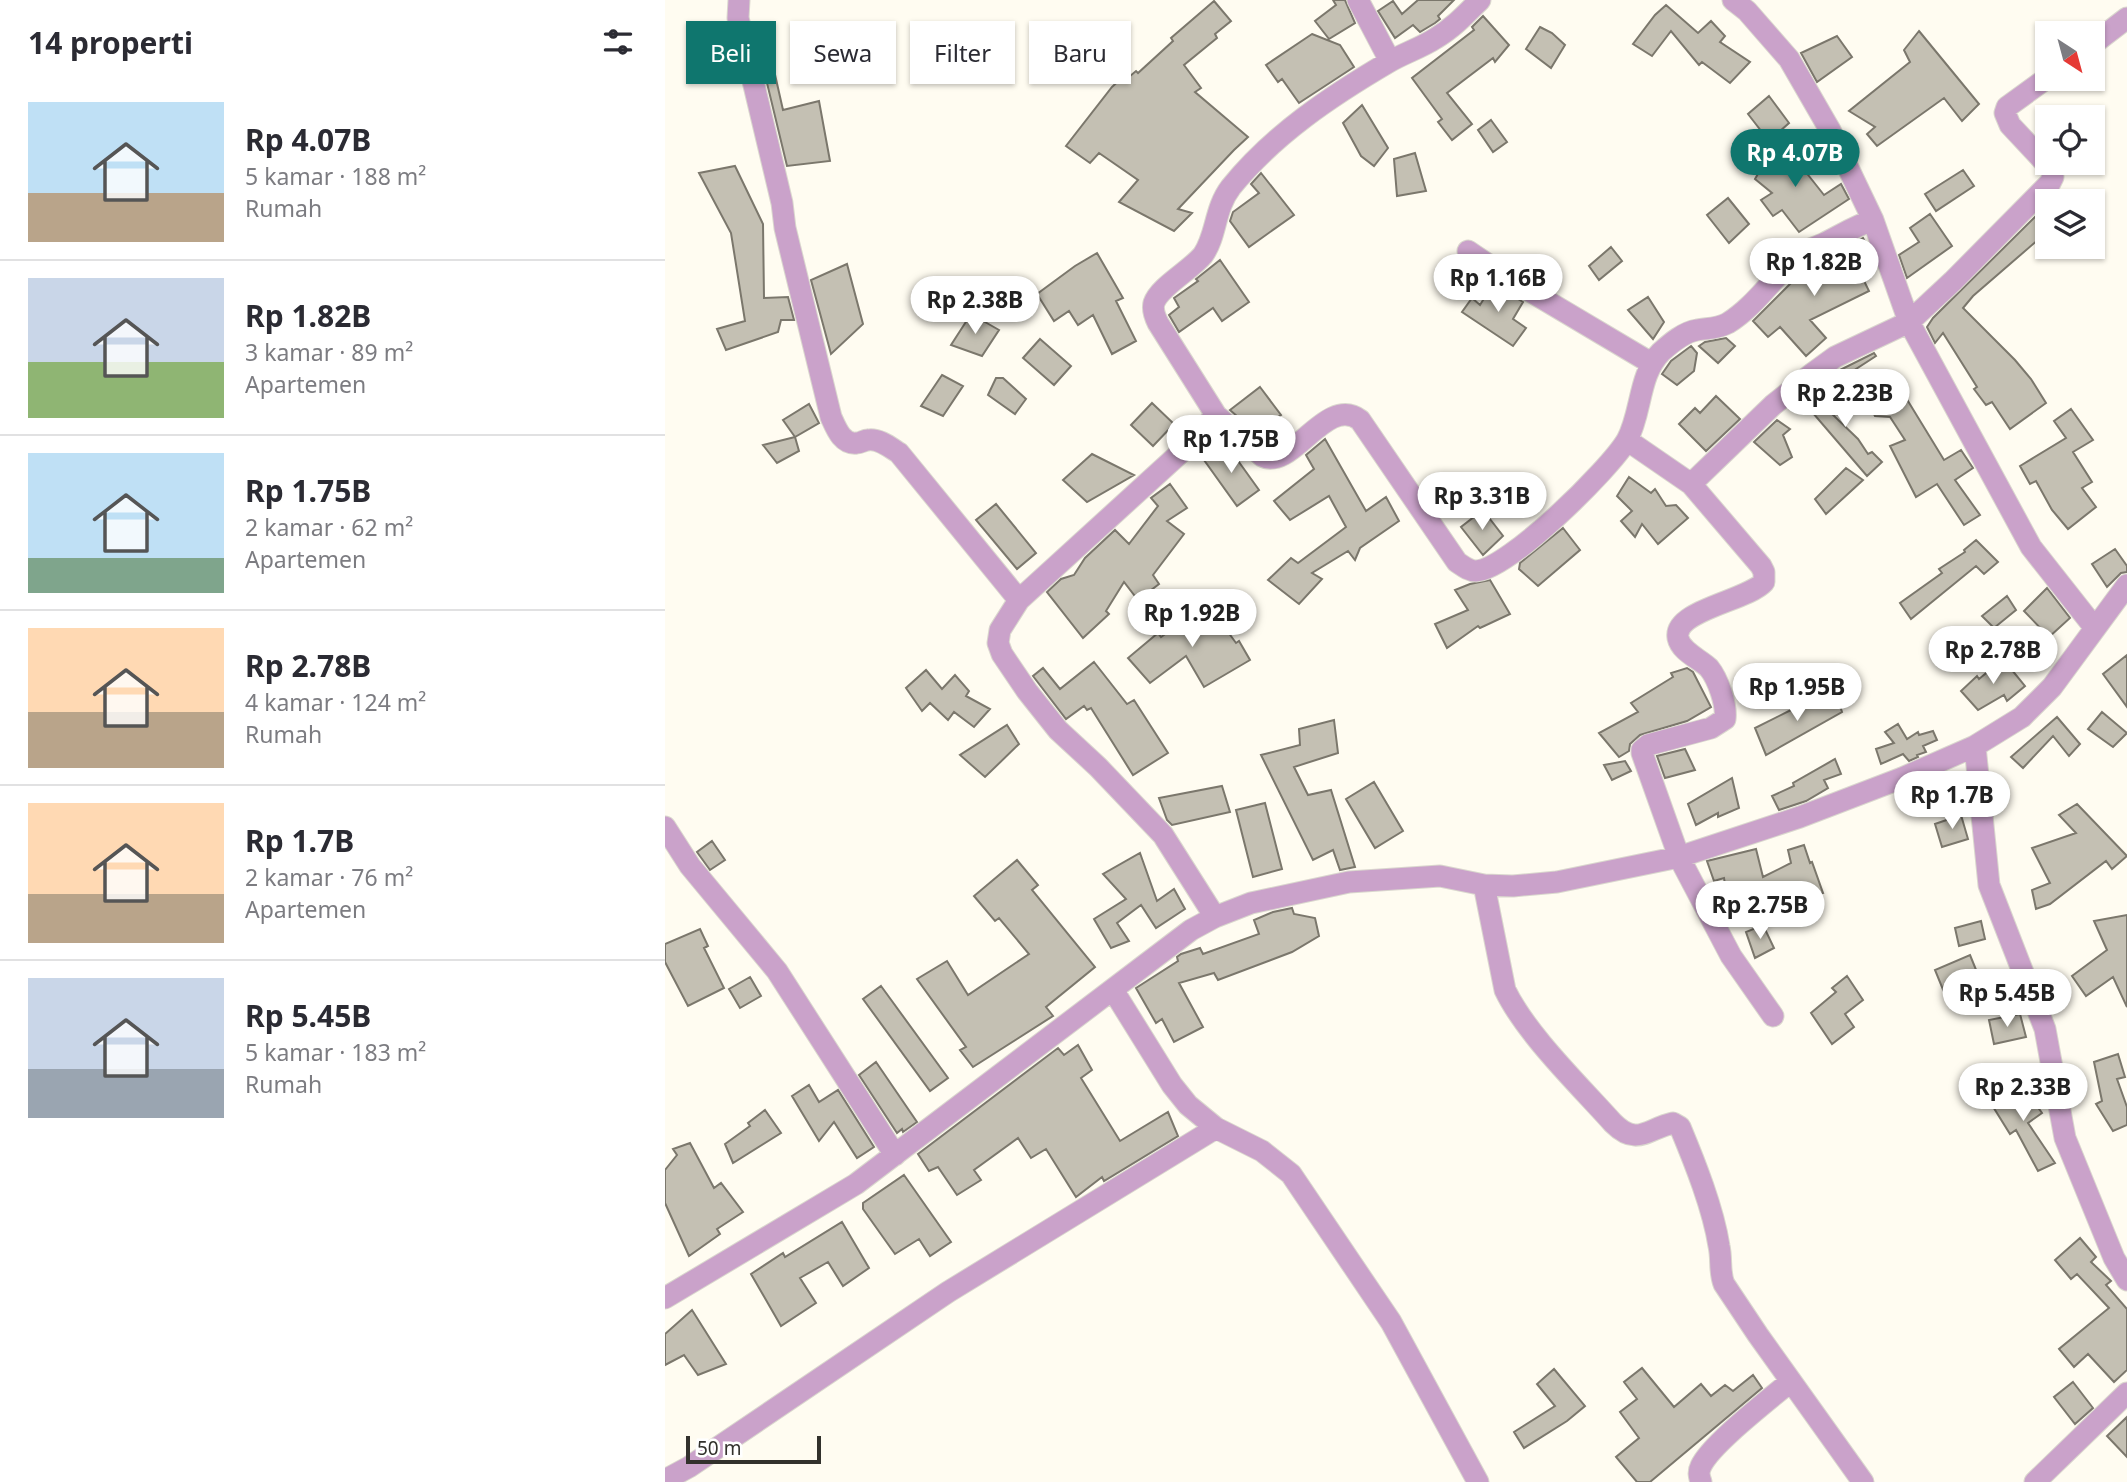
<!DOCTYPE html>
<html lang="id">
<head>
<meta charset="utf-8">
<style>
  :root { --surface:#fff; --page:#f2f2f3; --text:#2b2b33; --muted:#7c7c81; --line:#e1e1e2; --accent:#0f766e }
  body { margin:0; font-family:"Noto Sans",sans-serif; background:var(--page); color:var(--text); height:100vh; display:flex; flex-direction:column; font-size:26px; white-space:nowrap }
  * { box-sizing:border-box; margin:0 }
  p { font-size:23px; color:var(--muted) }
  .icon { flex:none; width:38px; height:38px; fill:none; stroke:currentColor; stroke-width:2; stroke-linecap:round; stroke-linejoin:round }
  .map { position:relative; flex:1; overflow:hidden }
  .details { display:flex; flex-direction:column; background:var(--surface); width:665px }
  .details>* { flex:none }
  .guide { position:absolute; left:21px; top:21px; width:665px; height:63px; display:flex; gap:14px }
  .needle { width:46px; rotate:144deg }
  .tools { position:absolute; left:1370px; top:21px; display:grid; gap:14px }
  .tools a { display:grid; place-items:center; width:70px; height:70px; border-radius:0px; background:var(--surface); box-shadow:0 2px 5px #0004; font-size:35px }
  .scale { position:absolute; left:21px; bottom:18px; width:135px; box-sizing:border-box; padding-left:7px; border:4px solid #32312c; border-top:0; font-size:19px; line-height:24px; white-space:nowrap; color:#32312c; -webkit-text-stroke:5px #fff; paint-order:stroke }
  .price { position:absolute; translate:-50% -60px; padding:0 16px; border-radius:24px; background:#fff; color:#222; font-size:23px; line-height:46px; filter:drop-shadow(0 2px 4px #0008) }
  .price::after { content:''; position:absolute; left:50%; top:42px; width:21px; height:16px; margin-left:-10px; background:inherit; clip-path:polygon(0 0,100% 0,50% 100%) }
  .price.active { background:var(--accent); color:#fff }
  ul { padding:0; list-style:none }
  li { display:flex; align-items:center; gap:21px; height:175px; padding:0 28px }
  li+li { border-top:2px solid var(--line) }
  li span { display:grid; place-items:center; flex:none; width:196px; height:140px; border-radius:0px; color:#555 }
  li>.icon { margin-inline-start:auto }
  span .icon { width:84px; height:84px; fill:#fffc; stroke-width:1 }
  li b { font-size:30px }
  h2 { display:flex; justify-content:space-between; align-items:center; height:84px; padding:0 28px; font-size:30px }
  .pill { padding:0 24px; border-radius:0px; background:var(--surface); box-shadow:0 2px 5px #0004; font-size:24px; line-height:63px }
  .pill.active { background:var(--accent); color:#fff }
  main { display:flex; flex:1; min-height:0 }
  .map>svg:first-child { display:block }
</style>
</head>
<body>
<main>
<section class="details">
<h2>14 properti<svg class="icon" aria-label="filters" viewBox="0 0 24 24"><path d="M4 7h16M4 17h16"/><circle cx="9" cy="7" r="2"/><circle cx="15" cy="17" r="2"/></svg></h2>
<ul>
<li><span style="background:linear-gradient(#bfe0f5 65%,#b9a48a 0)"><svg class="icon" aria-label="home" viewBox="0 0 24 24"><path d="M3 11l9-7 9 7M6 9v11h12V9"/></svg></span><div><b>Rp 4.07B</b><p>5 kamar · 188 m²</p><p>Rumah</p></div></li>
<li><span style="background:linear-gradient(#c9d6e8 60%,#8fb573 0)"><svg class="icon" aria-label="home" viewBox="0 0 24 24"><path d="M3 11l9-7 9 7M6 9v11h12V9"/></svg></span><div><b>Rp 1.82B</b><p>3 kamar · 89 m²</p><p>Apartemen</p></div></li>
<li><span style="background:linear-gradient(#bfe0f5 75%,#7fa58c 0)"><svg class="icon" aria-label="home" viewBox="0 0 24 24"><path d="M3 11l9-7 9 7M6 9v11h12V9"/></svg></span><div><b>Rp 1.75B</b><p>2 kamar · 62 m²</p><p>Apartemen</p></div></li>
<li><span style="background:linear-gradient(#ffd9b3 60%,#b9a48a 0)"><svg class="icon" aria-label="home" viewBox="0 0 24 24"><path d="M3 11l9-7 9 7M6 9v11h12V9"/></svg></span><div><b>Rp 2.78B</b><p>4 kamar · 124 m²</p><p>Rumah</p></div></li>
<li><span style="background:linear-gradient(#ffd9b3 65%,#b9a48a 0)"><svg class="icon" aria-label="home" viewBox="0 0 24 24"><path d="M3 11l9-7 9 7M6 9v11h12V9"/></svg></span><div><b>Rp 1.7B</b><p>2 kamar · 76 m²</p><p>Apartemen</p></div></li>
<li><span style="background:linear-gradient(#c9d6e8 65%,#9aa5b1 0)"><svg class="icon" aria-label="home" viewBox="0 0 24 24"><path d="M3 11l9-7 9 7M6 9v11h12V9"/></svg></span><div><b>Rp 5.45B</b><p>5 kamar · 183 m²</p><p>Rumah</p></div></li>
</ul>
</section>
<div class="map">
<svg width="1462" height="1482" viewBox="0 0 1462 1482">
  <rect width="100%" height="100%" fill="#fffcf1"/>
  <path fill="#c4c0b3" stroke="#7b776c" stroke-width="2" d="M 668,0 L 680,0 L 690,23 L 664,39 L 650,21 L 671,5 Z
    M 753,0 L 789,0 L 773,16 L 775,19 L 770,23 L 755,32 L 748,25 L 730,38 L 713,11 L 728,1 L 737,14 Z
    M 549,1 L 566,21 L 550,34 L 552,38 L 519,65 L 536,88 L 530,92 L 583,137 L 569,150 L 513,209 L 527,213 L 509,231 L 454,202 L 473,180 L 434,153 L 425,163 L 401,146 L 447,87 L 461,74 L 464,77 L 471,71 L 473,73 L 508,41 L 506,38 Z
    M 1001,5 L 1033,33 L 1046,21 L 1060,36 L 1055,42 L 1085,62 L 1065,83 L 1037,62 L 1034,65 L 1006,31 L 987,56 L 968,44 L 990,15 Z
    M 818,16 L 844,45 L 830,62 L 828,58 L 782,93 L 807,124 L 787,140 L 773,122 L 777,119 L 747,78 L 809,30 L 807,27 Z
    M 875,27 L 887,33 L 900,45 L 886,68 L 861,49 Z
    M 1254,31 L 1314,104 L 1297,121 L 1279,98 L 1212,146 L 1202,134 L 1210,127 L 1184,111 L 1245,62 L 1239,50 Z
    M 647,34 L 675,45 L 689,67 L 634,103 L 617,79 L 613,82 L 601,65 Z
    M 1172,36 L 1187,57 L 1152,82 L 1136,53 Z
    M 104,48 L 118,110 L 154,101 L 165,161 L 122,166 L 96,58 Z
    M 1104,96 L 1124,123 L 1104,141 L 1083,114 Z
    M 697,105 L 723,148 L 709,166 L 696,156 L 678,123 Z
    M 826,120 L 842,142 L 828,152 L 813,130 Z
    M 1117,142 L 1159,195 L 1176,184 L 1184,199 L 1134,232 L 1117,210 L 1108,216 L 1096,200 L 1107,193 L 1090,179 L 1097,167 L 1089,162 Z
    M 750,153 L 761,191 L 732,196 L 729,159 Z
    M 70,166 L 98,224 L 99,298 L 123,297 L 129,320 L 116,320 L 113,332 L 61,350 L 52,329 L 80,321 L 66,233 L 34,173 Z
    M 1298,170 L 1309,186 L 1271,211 L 1260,194 Z
    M 596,173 L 629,215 L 584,247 L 565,221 L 568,212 L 594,193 L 586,184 Z
    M 1063,198 L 1084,224 L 1064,243 L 1042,215 Z
    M 1376,211 L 1382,218 L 1382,232 L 1308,296 L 1298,308 L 1350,360 L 1366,379 L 1381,403 L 1345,429 L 1327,402 L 1321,405 L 1309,389 L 1312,387 L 1278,333 L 1270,343 L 1262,327 L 1268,318 Z
    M 1265,214 L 1287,246 L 1242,278 L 1234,255 L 1254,242 L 1245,228 Z
    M 1198,238 L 1201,244 L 1185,252 L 1204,291 L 1145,320 L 1161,338 L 1141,356 L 1115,327 L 1103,337 L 1088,321 L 1144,265 Z
    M 946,247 L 957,261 L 934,280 L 924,266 Z
    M 432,253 L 458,298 L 451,301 L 471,341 L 447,354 L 428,315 L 413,325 L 404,311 L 389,321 L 372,294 L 410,266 Z
    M 555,260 L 584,302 L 557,321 L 548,308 L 514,332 L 504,315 L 514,307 L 509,298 L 533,281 L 531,279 Z
    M 182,264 L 198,324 L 166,354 L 146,280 Z
    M 828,284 L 858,302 L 848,319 L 861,328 L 848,346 L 797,312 L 807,298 L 815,305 Z
    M 983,297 L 999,322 L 988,339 L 963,310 Z
    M 306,314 L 334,330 L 317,356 L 286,345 Z
    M 1061,338 L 1070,346 L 1053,363 L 1034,346 L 1040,342 Z
    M 375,339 L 406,366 L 389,385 L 358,358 Z
    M 1026,346 L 1032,353 L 1029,371 L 1012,385 L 997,374 L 1006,361 Z
    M 1209,353 L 1211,356 L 1177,378 L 1173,371 Z
    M 277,375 L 298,386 L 278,416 L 256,406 Z
    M 331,378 L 338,378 L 361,399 L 350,414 L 323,395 Z
    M 595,387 L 616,415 L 590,432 L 565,410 Z
    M 1235,388 L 1279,460 L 1296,450 L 1308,468 L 1290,480 L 1315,515 L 1299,525 L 1272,484 L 1251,497 L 1225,446 L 1240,440 L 1225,417 L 1210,416 L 1205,406 Z
    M 1175,389 L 1195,408 L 1185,415 L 1167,414 L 1193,439 L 1203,454 L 1207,452 L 1217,462 L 1202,476 L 1148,413 L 1141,413 Z
    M 1051,396 L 1075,419 L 1041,451 L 1014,424 L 1030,408 L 1035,413 Z
    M 487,403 L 509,424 L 488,446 L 466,425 Z
    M 144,404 L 154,423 L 130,437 L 118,420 Z
    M 1406,409 L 1428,440 L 1408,452 L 1427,482 L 1417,488 L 1431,507 L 1403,529 L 1387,510 L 1371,481 L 1365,484 L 1355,466 L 1401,438 L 1389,421 Z
    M 1112,420 L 1125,429 L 1118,435 L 1127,457 L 1115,465 L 1089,442 Z
    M 130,437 L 134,451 L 112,463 L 98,445 Z
    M 660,439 L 701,511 L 721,497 L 734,521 L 695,548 L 690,560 L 683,551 L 647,573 L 657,579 L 634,604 L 603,580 L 626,558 L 633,563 L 681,527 L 664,496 L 625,520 L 609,501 L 649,469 L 641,455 Z
    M 561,444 L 594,490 L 572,506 L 539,460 Z
    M 427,454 L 469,475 L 422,502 L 398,480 Z
    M 1181,468 L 1198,480 L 1161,514 L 1150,499 Z
    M 964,477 L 986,493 L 990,489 L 1001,506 L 1011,505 L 1023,518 L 993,544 L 977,524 L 970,537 L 956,521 L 967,511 L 952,496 Z
    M 505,484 L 522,508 L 502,521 L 519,534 L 488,575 L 494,584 L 473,600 L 459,582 L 441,611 L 444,614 L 418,638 L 382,592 L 396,579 L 409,575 L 420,558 L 450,530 L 464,544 L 493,506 L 486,498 Z
    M 331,504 L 371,553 L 352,569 L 311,520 Z
    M 818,510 L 838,536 L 818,555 L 796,527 Z
    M 898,528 L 915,550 L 873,586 L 854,569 L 855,563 Z
    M 1311,540 L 1333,562 L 1319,574 L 1311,566 L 1246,619 L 1235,603 L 1277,573 L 1274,569 L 1300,552 L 1299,550 Z
    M 1450,549 L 1462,566 L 1462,572 L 1456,573 L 1442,587 L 1427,564 Z
    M 825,580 L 845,614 L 815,628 L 813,626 L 782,648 L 770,624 L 803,610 L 790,590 L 805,584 Z
    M 1382,588 L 1405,618 L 1384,637 L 1359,611 Z
    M 1342,596 L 1351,610 L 1329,628 L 1317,616 Z
    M 542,603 L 571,643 L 574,641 L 585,660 L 539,687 L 521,656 L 485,683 L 463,658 L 493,633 L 496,637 Z
    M 1462,655 L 1462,707 L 1438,674 Z
    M 1338,659 L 1360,686 L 1342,701 L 1339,695 L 1313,710 L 1296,691 L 1312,676 L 1314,679 Z
    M 429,662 L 462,704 L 469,700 L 503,753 L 468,775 L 426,708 L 422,710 L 419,706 L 401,719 L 368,676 L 378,668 L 395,689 Z
    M 1022,668 L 1028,672 L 1046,707 L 1022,721 L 975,735 L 965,744 L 964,751 L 954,757 L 934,733 L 973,712 L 966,703 L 1008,677 L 1006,673 Z
    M 261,670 L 277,689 L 290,675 L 304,691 L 301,696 L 325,709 L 309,727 L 289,712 L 283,720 L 265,703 L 257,711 L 241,688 Z
    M 1171,693 L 1177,712 L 1101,755 L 1090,728 L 1126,710 L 1137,705 L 1138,708 Z
    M 1437,712 L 1462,733 L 1448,747 L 1423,729 Z
    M 1392,717 L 1415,744 L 1404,756 L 1388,736 L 1358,768 L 1346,757 Z
    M 669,720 L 673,753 L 629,767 L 643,795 L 666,790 L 690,867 L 675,870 L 668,850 L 648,860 L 596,755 L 635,745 L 634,729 Z
    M 1233,724 L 1242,739 L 1253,732 L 1254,735 L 1268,731 L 1272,740 L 1258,746 L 1261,752 L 1252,755 L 1253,757 L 1244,761 L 1238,754 L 1216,764 L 1211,749 L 1229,743 L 1220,732 Z
    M 342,725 L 354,744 L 320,777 L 295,755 Z
    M 1020,749 L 1030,770 L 1000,778 L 992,756 Z
    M 1170,759 L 1176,774 L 1159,780 L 1163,788 L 1141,801 L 1114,810 L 1107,796 L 1129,786 L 1128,783 Z
    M 960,761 L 966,771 L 947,780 L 939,765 Z
    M 1067,778 L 1074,808 L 1053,817 L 1053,813 L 1031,825 L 1023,804 Z
    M 709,782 L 738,831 L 710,848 L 681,799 Z
    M 557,786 L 565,812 L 507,825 L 502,820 L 494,798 Z
    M 600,803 L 617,869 L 588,877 L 571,810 Z
    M 1412,804 L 1462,856 L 1447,869 L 1441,861 L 1385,904 L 1371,909 L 1367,890 L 1385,883 L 1367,848 L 1411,833 L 1394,815 Z
    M 1296,815 L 1303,839 L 1277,847 L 1270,824 Z
    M 47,841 L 60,860 L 45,870 L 32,852 Z
    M 1139,845 L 1145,863 L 1147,862 L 1158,893 L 1138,896 L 1137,890 L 1117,900 L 1064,909 L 1059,878 L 1049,881 L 1042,861 L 1091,849 L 1098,877 L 1126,863 L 1123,850 Z
    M 475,853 L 492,901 L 509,889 L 520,909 L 491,928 L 476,905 L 452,923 L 464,941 L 446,948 L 429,919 L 461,899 L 438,874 Z
    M 352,860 L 373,885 L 367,890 L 430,967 L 381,1007 L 388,1016 L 308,1067 L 295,1050 L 301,1047 L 252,979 L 282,961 L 303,995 L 364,954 L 334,918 L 330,921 L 309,896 Z
    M 627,908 L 629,914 L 650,918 L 654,936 L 627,952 L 553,980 L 549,973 L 514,983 L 538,1027 L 509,1042 L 497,1019 L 491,1023 L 471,988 L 513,961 L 512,957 L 516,954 L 535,948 L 538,954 L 594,934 L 589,920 L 608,912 Z
    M 1462,915 L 1462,1007 L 1448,977 L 1421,996 L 1407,976 L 1442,950 L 1429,921 Z
    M 1316,921 L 1320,939 L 1294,946 L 1290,928 Z
    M 1098,925 L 1109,948 L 1090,958 L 1081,932 Z
    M 35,929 L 43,946 L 39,948 L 59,988 L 23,1006 L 0,962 L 0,944 Z
    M 1305,955 L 1316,982 L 1281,997 L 1270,970 Z
    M 1182,976 L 1198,1000 L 1180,1014 L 1189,1027 L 1167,1044 L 1146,1013 L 1171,992 L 1167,988 Z
    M 85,977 L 96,996 L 75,1008 L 64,989 Z
    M 216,986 L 283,1078 L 265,1091 L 198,999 Z
    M 1355,1014 L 1361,1037 L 1329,1044 L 1324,1020 Z
    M 413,1045 L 427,1070 L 416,1078 L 455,1141 L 503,1112 L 513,1136 L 439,1181 L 437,1177 L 411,1197 L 381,1149 L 366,1158 L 353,1138 L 309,1170 L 316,1180 L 292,1195 L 273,1167 L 264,1171 L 253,1154 L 393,1048 L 399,1055 Z
    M 1453,1054 L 1460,1077 L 1452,1079 L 1462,1107 L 1462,1125 L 1448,1131 L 1431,1104 L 1437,1101 L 1429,1062 Z
    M 211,1062 L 252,1122 L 238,1132 L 237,1129 L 232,1133 L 194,1075 Z
    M 144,1085 L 154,1102 L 173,1090 L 209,1147 L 192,1158 L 169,1122 L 154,1141 L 127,1096 Z
    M 1357,1085 L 1377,1113 L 1363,1123 L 1390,1163 L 1373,1171 L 1351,1130 L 1345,1134 L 1327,1105 L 1335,1100 L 1333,1096 L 1342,1091 L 1344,1094 Z
    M 100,1110 L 116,1133 L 68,1163 L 60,1144 L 85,1126 L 83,1123 Z
    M 25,1143 L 49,1188 L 56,1183 L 78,1212 L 52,1229 L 55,1234 L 24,1256 L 0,1203 L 0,1170 L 12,1155 L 8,1149 Z
    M 239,1175 L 286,1242 L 265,1256 L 254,1239 L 230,1254 L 198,1209 L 198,1203 Z
    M 177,1222 L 204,1268 L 178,1286 L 163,1262 L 135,1278 L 151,1303 L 116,1326 L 86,1274 L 118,1253 L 120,1257 Z
    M 1415,1238 L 1431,1257 L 1426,1262 L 1446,1281 L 1441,1285 L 1462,1309 L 1462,1370 L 1449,1382 L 1423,1354 L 1409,1367 L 1394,1349 L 1444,1308 L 1412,1274 L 1406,1279 L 1390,1260 Z
    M 27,1310 L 61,1364 L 33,1375 L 19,1355 L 0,1365 L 0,1334 Z
    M 977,1368 L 1009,1407 L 1036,1384 L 1046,1396 L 1060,1385 L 1068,1391 L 1088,1375 L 1097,1388 L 985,1482 L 972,1482 L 951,1457 L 974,1438 L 955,1412 L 972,1399 L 959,1382 Z
    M 889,1369 L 920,1406 L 902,1421 L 859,1448 L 849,1432 L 890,1406 L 872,1384 Z
    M 1408,1382 L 1428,1408 L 1410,1424 L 1389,1397 Z
    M 1462,1417 L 1462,1457 L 1442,1436 Z"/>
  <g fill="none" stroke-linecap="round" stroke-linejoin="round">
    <defs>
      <path id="minor" d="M 74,0 L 73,18 L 117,203 L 120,228 L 166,417 C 171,428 177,445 192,443 C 196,443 199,440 203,440 C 214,438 226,448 234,453 L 354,600
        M 693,0 L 725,61
        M 815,0 C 801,14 788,28 771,38 C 756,48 739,53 724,62 C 666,96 609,134 566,187 C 549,209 552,235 538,255 C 526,270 494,287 489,303 C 487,310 490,317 493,323 L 551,415 L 597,456 C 627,472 661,394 695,420 L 792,562 C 798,566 804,571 811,571 C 843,570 945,469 962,440 C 977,413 973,375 996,352 C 1006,343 1019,332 1032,330 C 1043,328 1052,329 1063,323 C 1092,305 1109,275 1136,254 C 1143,249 1152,247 1160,243 C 1176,235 1190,226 1208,220
        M 1068,0 L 1082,11 L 1124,59 L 1165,130 L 1208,220 L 1244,322 L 1366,547 L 1429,627
        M 1428,44 L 1462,18
        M 803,251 L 843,278 L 986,363
        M 962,440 L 1026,484 L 1108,405 L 1148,373 L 1170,357 L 1244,322 L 1288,281 L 1385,183 L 1388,177 L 1387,170 L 1345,125 L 1340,113 L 1342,107 L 1382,78
        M 1026,484 L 1096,566 L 1099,572 L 1099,582 C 1082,601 1008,610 1013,638 C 1016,652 1035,659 1044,668 C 1053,679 1062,705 1060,719 L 1046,728 L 983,745 L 977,750 L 977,753 L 1014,857 L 1066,956 L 1108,1016
        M 1310,746 L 1324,885 L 1380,1029 L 1400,1138 L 1449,1258 L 1462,1280
        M 0,827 L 25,866 L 112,971 L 230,1155
        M 819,885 L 840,990 C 861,1034 915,1086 948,1123 C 972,1147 982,1129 1008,1123 L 1015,1127 C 1030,1163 1048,1208 1054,1246 C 1057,1259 1054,1272 1059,1284 L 1093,1335 L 1198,1482
        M 550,917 L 498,835 L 433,767 L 393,730 L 362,691 L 337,654 L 333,643 L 335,630 L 354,600 L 524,445 L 551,415
        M 448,990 L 507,1085 L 523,1105 L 551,1128 L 597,1151 L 626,1174 L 726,1322 L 813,1482
        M 0,1298 L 191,1184 L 526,930 L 550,917 L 586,903 L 684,882 L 775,876 L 819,885 L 848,886 L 892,882 L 1014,857 L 1135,817 L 1237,778 L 1310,746 L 1357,717 L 1387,687 L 1462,585
        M 0,1480 L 24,1467 L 283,1292 L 551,1128
        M 1036,1482 C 1034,1476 1033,1472 1036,1466 C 1046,1444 1105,1399 1126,1381
        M 1370,1482 L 1462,1393"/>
    </defs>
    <use href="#minor" stroke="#dad7ce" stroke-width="23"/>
    <use href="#minor" stroke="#caa2ca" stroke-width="21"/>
  </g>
</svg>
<div class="tools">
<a><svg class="needle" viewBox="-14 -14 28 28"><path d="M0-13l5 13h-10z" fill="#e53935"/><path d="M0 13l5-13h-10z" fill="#7c7c81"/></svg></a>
<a><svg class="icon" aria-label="locate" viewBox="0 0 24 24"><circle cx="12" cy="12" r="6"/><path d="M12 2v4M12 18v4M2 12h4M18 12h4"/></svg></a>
<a><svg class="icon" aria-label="layers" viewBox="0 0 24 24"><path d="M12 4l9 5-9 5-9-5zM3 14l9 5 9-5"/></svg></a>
</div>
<div class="scale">50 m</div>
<b class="price active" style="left:1130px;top:189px">Rp 4.07B</b>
<b class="price" style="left:1149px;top:298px">Rp 1.82B</b>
<b class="price" style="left:833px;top:314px">Rp 1.16B</b>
<b class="price" style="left:310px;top:336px">Rp 2.38B</b>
<b class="price" style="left:1180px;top:429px">Rp 2.23B</b>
<b class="price" style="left:566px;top:475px">Rp 1.75B</b>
<b class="price" style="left:817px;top:532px">Rp 3.31B</b>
<b class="price" style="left:527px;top:649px">Rp 1.92B</b>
<b class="price" style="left:1328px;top:686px">Rp 2.78B</b>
<b class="price" style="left:1132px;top:723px">Rp 1.95B</b>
<b class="price" style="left:1287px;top:831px">Rp 1.7B</b>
<b class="price" style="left:1095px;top:941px">Rp 2.75B</b>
<b class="price" style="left:1342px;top:1029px">Rp 5.45B</b>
<b class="price" style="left:1358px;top:1123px">Rp 2.33B</b>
<div class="guide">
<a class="pill active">Beli</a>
<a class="pill">Sewa</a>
<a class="pill">Filter</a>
<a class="pill">Baru</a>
</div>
</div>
</main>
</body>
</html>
